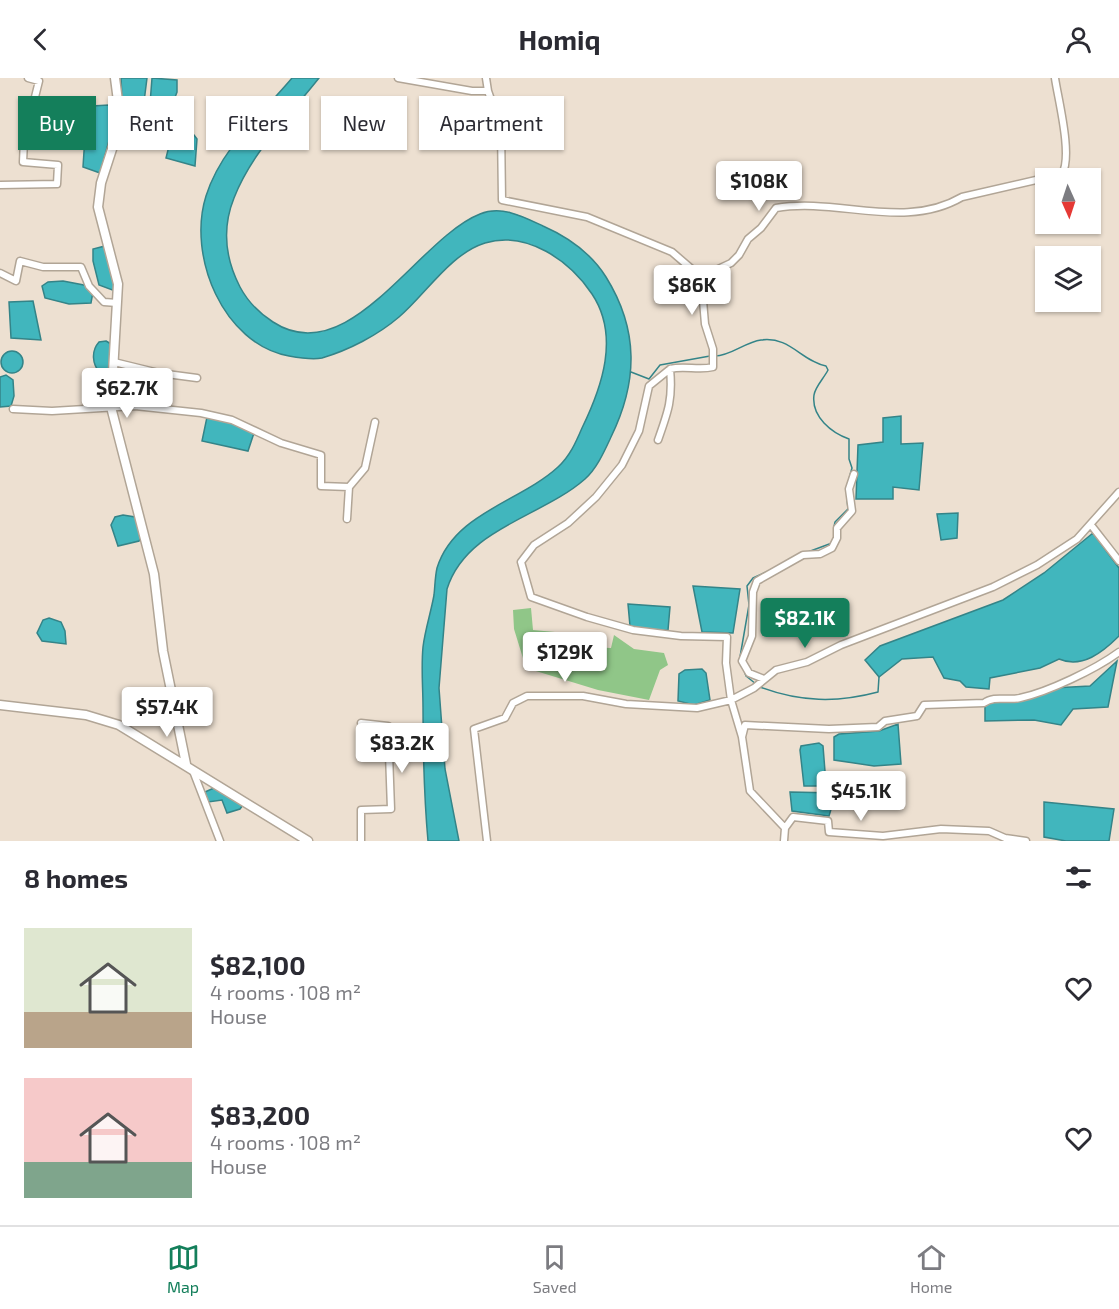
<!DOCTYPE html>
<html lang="en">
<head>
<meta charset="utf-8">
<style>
  :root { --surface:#fff; --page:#f7f7f7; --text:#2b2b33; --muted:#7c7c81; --line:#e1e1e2; --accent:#147f5b }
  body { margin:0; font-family:"Exo 2",sans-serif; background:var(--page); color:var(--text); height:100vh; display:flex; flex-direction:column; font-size:22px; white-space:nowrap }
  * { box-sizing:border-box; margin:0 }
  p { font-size:20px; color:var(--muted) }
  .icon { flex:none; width:33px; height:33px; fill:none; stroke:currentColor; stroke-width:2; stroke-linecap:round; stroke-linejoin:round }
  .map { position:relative; height:763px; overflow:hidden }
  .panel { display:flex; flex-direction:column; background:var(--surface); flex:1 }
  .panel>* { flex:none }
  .top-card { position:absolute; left:18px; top:18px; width:600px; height:54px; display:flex; gap:12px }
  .needle { width:39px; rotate:177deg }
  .fabs { position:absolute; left:1035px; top:90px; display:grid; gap:12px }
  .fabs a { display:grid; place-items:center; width:66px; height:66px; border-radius:0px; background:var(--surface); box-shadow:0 2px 4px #0004; font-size:30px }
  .price { position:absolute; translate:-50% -51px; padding:0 14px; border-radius:6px; background:#fff; color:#222; font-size:20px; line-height:39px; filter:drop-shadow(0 2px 3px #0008) }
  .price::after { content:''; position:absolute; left:50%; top:36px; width:18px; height:14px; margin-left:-9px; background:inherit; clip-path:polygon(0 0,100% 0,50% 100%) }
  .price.on { background:var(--accent); color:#fff }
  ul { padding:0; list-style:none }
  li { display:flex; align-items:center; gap:18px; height:150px; padding:0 24px }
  li span { display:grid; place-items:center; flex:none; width:168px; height:120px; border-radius:0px; color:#555 }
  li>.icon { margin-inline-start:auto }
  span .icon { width:72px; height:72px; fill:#fffc; stroke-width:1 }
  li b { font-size:26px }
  h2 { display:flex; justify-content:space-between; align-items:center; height:72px; padding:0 24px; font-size:26px }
  .chip { padding:0 21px; border-radius:0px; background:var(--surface); box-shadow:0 2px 4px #0004; font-size:21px; line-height:54px }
  .chip.on { background:var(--accent); color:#fff }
  header { display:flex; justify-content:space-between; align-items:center; height:78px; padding:0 24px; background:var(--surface); font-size:27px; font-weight:700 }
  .menu { display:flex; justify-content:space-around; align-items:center; height:84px; border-top:2px solid var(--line); background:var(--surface); font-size:16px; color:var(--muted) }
  .menu a { display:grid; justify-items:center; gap:3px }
  .menu .on { color:var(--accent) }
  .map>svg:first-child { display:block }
</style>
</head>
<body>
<header><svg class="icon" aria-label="back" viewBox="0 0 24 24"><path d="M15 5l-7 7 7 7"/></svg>Homiq<svg class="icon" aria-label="person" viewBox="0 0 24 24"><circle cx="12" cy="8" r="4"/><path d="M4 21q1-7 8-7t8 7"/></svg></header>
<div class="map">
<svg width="1119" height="763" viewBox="0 0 1119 763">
  <rect width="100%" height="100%" fill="#ede0d1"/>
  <path fill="#90c688" d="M 531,530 L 533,552 L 566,555 L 588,569 L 611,570 L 614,557 L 634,571 L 664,575 L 668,587 L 660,592 L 649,622 L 598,612 L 526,590 L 514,551 L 513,532 Z"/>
  <path fill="#41b6bd" stroke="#348488" stroke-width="1.5" d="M 121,0 L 147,0 L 144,24 L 122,21 Z
    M 152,0 L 177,2 L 177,14 L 171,30 L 150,26 Z
    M 292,0 L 319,0 C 289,38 252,74 234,120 C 222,150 225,180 240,209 C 248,224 259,235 273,244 C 349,294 418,160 480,136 C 502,127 524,139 543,148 C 568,159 591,175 606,199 C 639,252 638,304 611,359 C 604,374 597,390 585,401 C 542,439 466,450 447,511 L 439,610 L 445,691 L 459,763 L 428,763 C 424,718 423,674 423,629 C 423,610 421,589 423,569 C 425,552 431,534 434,517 C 435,508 435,499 437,490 C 454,435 520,424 558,389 C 570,378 576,364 582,350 C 602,309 620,258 592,216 C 570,183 527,152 485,165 C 450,176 426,216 399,239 C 378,257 349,272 322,280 C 312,282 300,280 289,278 C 223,266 187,178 206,118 C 221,70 261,37 292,0 Z
    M 109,27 L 114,30 L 109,63 L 100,95 L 83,89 L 85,58 L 82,46 L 92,28 Z
    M 128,27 L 171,33 L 170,53 C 161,57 138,47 126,45 L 126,41 L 122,41 L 123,28 Z
    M 499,27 L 522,29 L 519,47 L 503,46 Z
    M 172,56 L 194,57 L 197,61 L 195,88 L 166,80 Z
    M 105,168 L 114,194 L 115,213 L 99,207 L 93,183 L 93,171 Z
    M 63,203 L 89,208 L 93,214 L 91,225 L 69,226 L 45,220 L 42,208 L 48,204 Z
    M 33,223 L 41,262 L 11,260 L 9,224 Z
    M 106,263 L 111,266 L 109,295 L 100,295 C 92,286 91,273 99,264 Z
    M1 284a11 11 0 1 1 22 0a11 11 0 1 1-22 0Z
    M 6,297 L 13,302 L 14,318 L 11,328 L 0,329 L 0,299 Z
    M 901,338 L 901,366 L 923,365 L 919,412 L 893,409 L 893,421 L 856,421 L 858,367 L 883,364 L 883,340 Z
    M 207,339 L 222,341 L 254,355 L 248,373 L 202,363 Z
    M 958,435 L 957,460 L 941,462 L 937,436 Z
    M 123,437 L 135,439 L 141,459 L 139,463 L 118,468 L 111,447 L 115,439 Z
    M 1093,455 L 1119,490 L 1119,558 C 1103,574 1082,591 1059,581 L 1040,590 L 990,600 L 989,611 L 966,609 L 960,603 L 944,600 L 933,579 L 902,581 L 879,599 L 865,582 L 880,568 L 1003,522 L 1044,495 Z
    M 693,508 L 740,511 L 733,555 L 702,554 Z
    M 628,526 L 670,529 L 668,552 L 643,554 L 630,548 Z
    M 49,540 L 61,544 L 65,553 L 66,566 L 42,563 L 37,555 L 43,542 Z
    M 1117,583 L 1108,629 L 1073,631 L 1061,647 L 1034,642 L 985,643 L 985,627 L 991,624 L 1053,610 L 1090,608 Z
    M 702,591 L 706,595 L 710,622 L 694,627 L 678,623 L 679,596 L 685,592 Z
    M 898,646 L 901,686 L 874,688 L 834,682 L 834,659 L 839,656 L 879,653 Z
    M 819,665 L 823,668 L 826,706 L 824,708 L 804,708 L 800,672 L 801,668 Z
    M 216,709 L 243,727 L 240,731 L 227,735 L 222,722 L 208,724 L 205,714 Z
    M 790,714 L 836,715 L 829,738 L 792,733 Z
    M 1044,724 L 1114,731 L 1109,763 L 1066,763 L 1044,759 Z"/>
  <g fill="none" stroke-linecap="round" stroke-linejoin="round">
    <path stroke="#348488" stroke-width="1.5" d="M 715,278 C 731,278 745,264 761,262 C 790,258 801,283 826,288 L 828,292 C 824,300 815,309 814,317 C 811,339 832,355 849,361 L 849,381 L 852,390 L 846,412
      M 631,294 L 649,301 L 660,287 L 710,278
      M 834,449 L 835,444 L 848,431 L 847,420
      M 789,481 L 832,465
      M 740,579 L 749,527 L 747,508 L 753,500 L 775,490
      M 744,592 L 746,598 L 756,606
      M 760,609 C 800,624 837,625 878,614 L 879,599"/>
    <defs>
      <path id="street" d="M 398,0 L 472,13 L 488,13 L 486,0
        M 488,13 L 501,50 L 502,122 L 587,139 L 672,174 L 701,199 L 731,185 L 739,177 L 748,161 L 761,150 L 776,130 C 838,119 904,153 962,119 L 1062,96 C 1073,78 1058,21 1055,0
        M 0,107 L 57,106 L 58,87 L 23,84 L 24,63 L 39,3 L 28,0
        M 0,195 L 16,203 L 20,183 L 43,189 L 81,189 L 89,208 L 104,224 L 117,225
        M 114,284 L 159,295 L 197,300
        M 670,291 L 649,308 L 639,353 L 622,387 L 596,419 L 568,445 L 534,467 L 521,484 L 531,519 L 587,539 L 633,552 L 681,558 L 727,559 L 726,585 L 731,622 L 742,659 L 745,647 L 829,651 L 878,649 L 885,643 L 917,638 L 924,627 L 984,625 C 994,617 1008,623 1020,620 C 1048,614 1096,591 1119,574
        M 13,331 L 52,333 L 135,328 L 201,335 L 232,342 L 281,365 L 321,377 L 321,408 L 349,409 L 347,441
        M 658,362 C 668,334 673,321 670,291 C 685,287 698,293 713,289 L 713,271 L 705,246 L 701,199
        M 349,409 L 365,390 L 375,344
        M 1091,447 L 1119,483
        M 764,601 L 749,595 L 742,583 L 752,558 L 753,514 L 757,503 L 803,477 L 820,476 L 832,470 L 837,460 L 837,450 L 852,433 L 849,411 L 854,396
        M 742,659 L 750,713 L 785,750 L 793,739 L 828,743 L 829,754 L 883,758 L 941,751 L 989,753 L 1005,760 L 1026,763
        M 193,693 L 220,763
        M 361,763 L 361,732 L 391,731 L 388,648 L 361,645
        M 487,763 L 474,651 L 505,640 L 513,625 L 527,618 L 583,618 L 626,626 L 697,630 L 731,622 L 754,610 L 776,592 L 807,584 L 841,567 L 993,509 L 1037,487 L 1077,461 L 1119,414
        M 784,763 L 785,750"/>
      <path id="secondary" d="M 115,0 L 118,23 L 113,68 L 101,105 L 98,129 L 118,206 L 111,329 L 154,496 L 163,573 L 186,686
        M 0,627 L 86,637 L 119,647 L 308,763"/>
    </defs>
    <use href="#street" stroke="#b1a596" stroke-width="9"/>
    <use href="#secondary" stroke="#b1a596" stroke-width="11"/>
    <use href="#street" stroke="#fff" stroke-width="6"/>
    <use href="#secondary" stroke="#fff" stroke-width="8"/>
  </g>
</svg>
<div class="fabs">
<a><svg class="needle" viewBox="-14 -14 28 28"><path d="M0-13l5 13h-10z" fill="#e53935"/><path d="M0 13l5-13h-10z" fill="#7c7c81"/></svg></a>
<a><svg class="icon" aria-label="layers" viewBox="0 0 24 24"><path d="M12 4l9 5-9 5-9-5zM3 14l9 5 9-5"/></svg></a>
</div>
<b class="price" style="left:759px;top:134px">$108K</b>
<b class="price" style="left:692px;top:238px">$86K</b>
<b class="price" style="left:127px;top:341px">$62.7K</b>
<b class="price on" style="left:805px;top:571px">$82.1K</b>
<b class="price" style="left:565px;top:605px">$129K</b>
<b class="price" style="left:167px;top:660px">$57.4K</b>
<b class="price" style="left:402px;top:696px">$83.2K</b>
<b class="price" style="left:861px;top:744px">$45.1K</b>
<div class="top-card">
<a class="chip on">Buy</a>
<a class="chip">Rent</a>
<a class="chip">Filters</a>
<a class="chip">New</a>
<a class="chip">Apartment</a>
</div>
</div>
<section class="panel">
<h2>8 homes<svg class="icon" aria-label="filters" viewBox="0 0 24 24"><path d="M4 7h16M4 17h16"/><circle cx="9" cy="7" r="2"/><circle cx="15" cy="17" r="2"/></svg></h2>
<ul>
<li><span style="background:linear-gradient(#dfe7d0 70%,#b9a48a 0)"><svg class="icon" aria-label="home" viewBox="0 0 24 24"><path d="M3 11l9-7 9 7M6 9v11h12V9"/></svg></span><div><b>$82,100</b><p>4 rooms · 108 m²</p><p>House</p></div><svg class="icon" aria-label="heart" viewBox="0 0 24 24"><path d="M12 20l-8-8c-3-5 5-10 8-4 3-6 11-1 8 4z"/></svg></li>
<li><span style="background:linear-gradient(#f6c9c9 70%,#7fa58c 0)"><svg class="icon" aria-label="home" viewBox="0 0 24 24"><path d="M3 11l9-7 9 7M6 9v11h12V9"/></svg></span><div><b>$83,200</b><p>4 rooms · 108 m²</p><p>House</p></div><svg class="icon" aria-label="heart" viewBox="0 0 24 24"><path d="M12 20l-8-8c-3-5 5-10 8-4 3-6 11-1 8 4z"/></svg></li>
</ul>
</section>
<nav class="menu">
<a class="on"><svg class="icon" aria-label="map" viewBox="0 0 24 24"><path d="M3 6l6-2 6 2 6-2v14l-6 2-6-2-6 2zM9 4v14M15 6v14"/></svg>Map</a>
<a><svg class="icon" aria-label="saved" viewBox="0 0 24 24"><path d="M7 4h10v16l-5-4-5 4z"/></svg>Saved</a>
<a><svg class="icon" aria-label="home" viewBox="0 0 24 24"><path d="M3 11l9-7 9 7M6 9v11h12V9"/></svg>Home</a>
</nav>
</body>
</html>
